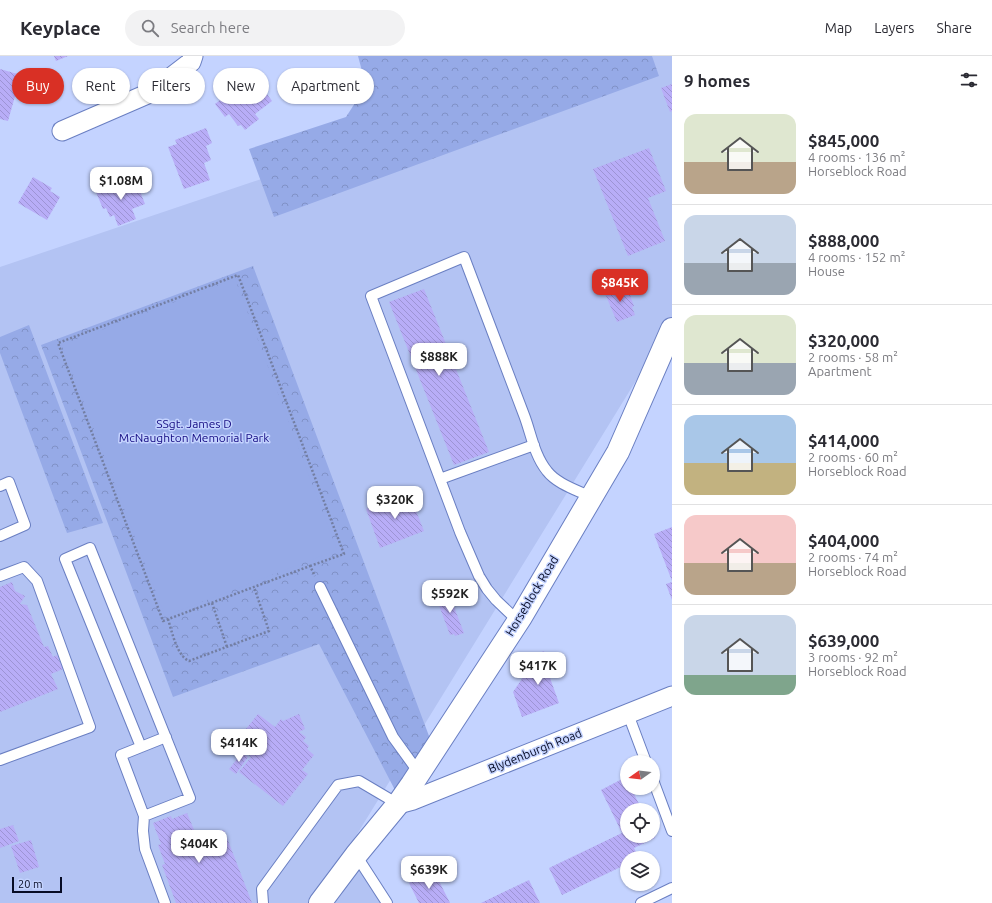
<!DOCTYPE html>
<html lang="en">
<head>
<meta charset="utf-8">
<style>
  :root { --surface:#fff; --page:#f2f2f3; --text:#2b2b33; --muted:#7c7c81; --line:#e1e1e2; --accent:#d93025 }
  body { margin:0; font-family:Ubuntu,sans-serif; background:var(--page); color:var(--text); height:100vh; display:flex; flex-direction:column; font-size:15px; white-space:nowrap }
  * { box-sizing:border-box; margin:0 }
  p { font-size:13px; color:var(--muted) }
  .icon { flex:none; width:22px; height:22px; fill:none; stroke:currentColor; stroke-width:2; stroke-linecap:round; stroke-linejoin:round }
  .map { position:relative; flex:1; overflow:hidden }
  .panel { display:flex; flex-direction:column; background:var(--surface); width:320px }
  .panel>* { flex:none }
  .guide { position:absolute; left:12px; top:12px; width:380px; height:36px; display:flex; gap:8px }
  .needle { width:26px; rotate:256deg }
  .buttons { position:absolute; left:620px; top:699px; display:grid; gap:8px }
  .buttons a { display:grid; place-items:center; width:40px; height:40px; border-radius:50%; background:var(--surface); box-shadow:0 1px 3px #0004; font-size:20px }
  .scale { position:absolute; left:12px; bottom:10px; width:50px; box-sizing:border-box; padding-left:4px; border:2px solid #070c25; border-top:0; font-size:11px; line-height:14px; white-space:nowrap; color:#070c25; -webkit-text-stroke:3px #c4d3ff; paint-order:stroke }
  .price { position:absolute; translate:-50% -34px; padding:0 9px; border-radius:8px; background:#fff; color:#222; font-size:13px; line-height:26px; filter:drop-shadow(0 1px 2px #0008) }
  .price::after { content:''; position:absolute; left:50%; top:24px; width:12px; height:9px; margin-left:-6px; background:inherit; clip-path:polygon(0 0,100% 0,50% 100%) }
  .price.on { background:var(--accent); color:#fff }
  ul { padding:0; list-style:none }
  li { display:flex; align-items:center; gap:12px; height:100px; padding:0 12px }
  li+li { border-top:1px solid var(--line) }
  li span { display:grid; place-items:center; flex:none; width:112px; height:80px; border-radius:12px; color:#555 }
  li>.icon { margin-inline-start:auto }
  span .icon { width:48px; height:48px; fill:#fffc; stroke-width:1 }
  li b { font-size:17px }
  h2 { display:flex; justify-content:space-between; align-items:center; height:48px; padding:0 12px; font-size:17px }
  .chip { padding:0 14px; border-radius:18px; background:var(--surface); box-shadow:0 1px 3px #0004; font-size:14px; line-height:36px }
  .chip.on { background:var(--accent); color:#fff }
  header { display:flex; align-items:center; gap:24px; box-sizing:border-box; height:56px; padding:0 20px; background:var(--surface); border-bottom:1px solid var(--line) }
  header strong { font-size:19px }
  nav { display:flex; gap:22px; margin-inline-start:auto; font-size:14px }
  .search { width:280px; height:36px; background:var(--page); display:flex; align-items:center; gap:10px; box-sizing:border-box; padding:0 14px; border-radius:22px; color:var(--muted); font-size:15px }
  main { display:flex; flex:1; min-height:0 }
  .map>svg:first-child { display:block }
</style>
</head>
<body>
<header>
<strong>Keyplace</strong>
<div class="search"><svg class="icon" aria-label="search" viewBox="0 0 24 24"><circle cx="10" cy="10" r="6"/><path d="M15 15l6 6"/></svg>Search here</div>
<nav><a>Map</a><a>Layers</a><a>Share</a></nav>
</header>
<main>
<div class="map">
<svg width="672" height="847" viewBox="0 0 672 847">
  <defs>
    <pattern id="forest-crowns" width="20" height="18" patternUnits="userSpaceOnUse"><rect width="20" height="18" fill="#96aae7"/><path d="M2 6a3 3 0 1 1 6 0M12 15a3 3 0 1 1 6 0" fill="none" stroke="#8091c6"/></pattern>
    <pattern id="building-back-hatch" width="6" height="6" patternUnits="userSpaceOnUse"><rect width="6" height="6" fill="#b8adf7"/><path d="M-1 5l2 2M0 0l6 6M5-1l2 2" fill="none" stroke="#9d94d4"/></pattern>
  </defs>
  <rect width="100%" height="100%" fill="#c4d3ff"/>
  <path fill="#b3c3f3" d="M 626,0 L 672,0 L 672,266 L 351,788 L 385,847 L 0,847 L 0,211 Z"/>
  <path fill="url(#forest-crowns)" d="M 358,0 L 652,0 L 659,20 L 274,161 L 249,93 L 346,61 L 366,30 Z
    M 253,210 L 432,688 L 396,736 L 319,588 L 173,641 L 41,289 Z
    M 29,269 L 103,467 L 67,477 L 0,297 L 0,281 Z"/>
  <path fill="#96aae7" d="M 235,223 L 337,494 L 165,560 L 62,289 Z"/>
  <path fill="url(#building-back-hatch)" d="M 54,0 L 68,0 L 56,5 Z
    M 0,13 L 21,19 L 8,65 L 0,63 Z
    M 255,22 L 272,45 L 255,58 L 259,63 L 245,74 L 241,69 L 238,70 L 229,58 L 225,61 L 215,48 L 241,28 L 243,32 Z
    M 672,28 L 672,55 L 670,56 L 661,32 Z
    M 206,72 L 212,87 L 206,90 L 211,104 L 204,107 L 210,124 L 184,133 L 168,91 L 177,88 L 175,84 Z
    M 649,92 L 666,135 L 648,142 L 665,185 L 628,200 L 593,113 Z
    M 33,121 L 52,132 L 50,135 L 60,141 L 47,164 L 18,147 Z
    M 136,125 L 145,148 L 132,153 L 136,163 L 118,170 L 114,159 L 110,161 L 106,152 L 103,153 L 96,136 L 125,126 L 126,129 Z
    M 623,228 L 626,235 L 628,234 L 634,250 L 632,251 L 635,259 L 617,266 L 604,235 Z
    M 424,233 L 489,396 L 454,409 L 389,246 Z
    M 409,437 L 424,475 L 380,492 L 366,453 Z
    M 672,471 L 672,525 L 654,478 Z
    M 12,526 L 15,535 L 25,540 L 20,548 L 27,549 L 44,591 L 48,590 L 53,601 L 57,599 L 63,613 L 51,618 L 58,633 L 0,656 L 0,531 Z
    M 672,526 L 672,544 L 666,528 Z
    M 448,535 L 464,577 L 455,580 L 454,578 L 450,579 L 437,544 L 440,543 L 439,538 Z
    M 543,595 L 562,607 L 553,620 L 550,622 L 559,647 L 522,661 L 513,636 L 528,614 L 529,616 Z
    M 258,658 L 275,671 L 281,663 L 283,665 L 299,658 L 305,673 L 299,676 L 306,681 L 303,685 L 309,690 L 307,693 L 314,699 L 302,714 L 308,718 L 283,750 L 239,716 L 251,701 L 237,690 L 248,675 L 246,673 Z
    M 242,697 L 248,701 L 236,718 L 229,713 Z
    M 626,721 L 627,732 L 631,732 L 642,754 L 627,754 L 627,780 L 653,780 L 653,777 L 655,782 L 634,792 L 639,802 L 627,802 L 627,808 L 562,839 L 549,812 L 622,777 L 601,734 Z
    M 187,757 L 197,781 L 205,777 L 206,780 L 224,774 L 252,847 L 176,847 L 162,809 L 165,808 L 158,789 L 161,788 L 153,767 L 171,760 L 172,763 Z
    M 13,769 L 19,785 L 0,792 L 0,773 Z
    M 31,784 L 39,811 L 20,817 L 11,790 Z
    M 434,815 L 450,847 L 419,847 L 409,827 Z
    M 529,824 L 540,847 L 481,847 Z"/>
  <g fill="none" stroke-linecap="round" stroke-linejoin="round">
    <defs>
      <path id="service" d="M 440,423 L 534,389
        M 0,430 L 9,426 L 25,469 L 0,480
        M 0,520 L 24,511 L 37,525 L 90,671 L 0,704
        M 320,531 L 393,681 L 419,717
        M 518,565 L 496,544 L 487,533 L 479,520 L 460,476 L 371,240 L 464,201 C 484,254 504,306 524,359 C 531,377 534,399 547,415 C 557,428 577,434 591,441
        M 628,658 L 646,706
        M 141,691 L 65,503 L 90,492 L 190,742 L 144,760
        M 653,724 L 672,775
        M 356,799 L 387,847
        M 165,847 L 145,793 L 143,775 L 144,760 L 121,699 L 166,681
        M 263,847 L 262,833 L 338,729 L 359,725 L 398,748
        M 641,847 L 672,832"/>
      <path id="minor" d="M 62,75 L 152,36 L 191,6 L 193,0
        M 398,748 L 413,744 L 672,640"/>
      <path id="tertiary" d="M 320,847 L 356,799 L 398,748 L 412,728 L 521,561 L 618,396 L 672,273"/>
    </defs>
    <use href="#service" stroke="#6a7fc2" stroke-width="12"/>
    <use href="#minor" stroke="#6a7fc2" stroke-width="21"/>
    <use href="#tertiary" stroke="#6a7fc2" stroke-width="24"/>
    <path stroke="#737ea2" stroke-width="2.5" stroke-dasharray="2 2" stroke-linecap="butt" d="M 310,510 L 344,498 L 238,219 L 58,287 L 163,565 L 310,510 L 315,520
      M 212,547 L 227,591
      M 168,563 C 172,576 177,600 189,605 L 269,575 L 254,531"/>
    <use href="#service" stroke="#fff" stroke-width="10"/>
    <use href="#minor" stroke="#fff" stroke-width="19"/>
    <use href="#tertiary" stroke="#fff" stroke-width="22"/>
  </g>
  <g text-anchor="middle" stroke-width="3" stroke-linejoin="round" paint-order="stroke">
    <g font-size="12" fill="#150c82" stroke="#c4d3ff">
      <text x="194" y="372">SSgt. James D<tspan x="194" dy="14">McNaughton Memorial Park</tspan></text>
    </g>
    <g font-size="12" fill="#070c25" stroke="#c4d3ff">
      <text transform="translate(532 540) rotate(-59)" y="4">Horseblock Road</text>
      <text transform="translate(535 695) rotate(-22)" y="4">Blydenburgh Road</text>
    </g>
  </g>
</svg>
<div class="buttons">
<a><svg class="needle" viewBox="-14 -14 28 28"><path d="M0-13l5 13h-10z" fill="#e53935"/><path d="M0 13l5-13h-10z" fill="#7c7c81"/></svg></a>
<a><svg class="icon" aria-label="locate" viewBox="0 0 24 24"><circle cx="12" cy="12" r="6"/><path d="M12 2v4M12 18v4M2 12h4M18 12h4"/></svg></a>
<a><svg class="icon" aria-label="layers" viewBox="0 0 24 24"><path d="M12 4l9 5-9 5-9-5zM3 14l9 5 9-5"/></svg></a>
</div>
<div class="scale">20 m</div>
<b class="price" style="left:121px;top:145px">$1.08M</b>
<b class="price on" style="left:620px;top:247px">$845K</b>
<b class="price" style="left:439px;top:321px">$888K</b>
<b class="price" style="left:395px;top:464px">$320K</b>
<b class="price" style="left:450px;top:558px">$592K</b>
<b class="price" style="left:538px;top:630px">$417K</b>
<b class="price" style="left:239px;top:707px">$414K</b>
<b class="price" style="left:199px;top:808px">$404K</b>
<b class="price" style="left:429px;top:834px">$639K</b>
<div class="guide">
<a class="chip on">Buy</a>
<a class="chip">Rent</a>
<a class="chip">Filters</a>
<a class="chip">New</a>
<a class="chip">Apartment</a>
</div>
</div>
<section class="panel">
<h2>9 homes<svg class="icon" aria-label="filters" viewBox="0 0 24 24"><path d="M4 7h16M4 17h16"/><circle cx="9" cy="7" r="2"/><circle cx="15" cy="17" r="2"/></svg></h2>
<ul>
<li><span style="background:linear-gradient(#dfe7d0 60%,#b9a48a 0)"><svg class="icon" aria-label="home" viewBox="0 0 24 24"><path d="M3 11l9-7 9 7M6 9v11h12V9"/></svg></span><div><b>$845,000</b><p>4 rooms · 136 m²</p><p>Horseblock Road</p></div></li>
<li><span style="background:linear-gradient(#c9d6e8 60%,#9aa5b1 0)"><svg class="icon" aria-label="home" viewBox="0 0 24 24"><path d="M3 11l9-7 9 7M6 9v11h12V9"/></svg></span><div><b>$888,000</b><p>4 rooms · 152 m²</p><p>House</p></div></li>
<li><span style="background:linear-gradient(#dfe7d0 60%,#9aa5b1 0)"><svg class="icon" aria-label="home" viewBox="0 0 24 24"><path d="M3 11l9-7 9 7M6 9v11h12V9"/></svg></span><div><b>$320,000</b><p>2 rooms · 58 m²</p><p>Apartment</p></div></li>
<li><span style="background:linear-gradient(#a9c7e8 60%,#c2b280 0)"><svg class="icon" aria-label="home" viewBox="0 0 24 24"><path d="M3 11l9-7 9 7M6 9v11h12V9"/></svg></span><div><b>$414,000</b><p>2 rooms · 60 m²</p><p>Horseblock Road</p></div></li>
<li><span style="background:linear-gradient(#f6c9c9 60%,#b9a48a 0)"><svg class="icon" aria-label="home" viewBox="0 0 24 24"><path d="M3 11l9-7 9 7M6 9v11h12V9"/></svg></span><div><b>$404,000</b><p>2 rooms · 74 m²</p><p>Horseblock Road</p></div></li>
<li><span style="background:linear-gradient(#c9d6e8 75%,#7fa58c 0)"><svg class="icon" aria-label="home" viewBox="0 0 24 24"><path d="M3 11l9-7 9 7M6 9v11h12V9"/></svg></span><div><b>$639,000</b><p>3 rooms · 92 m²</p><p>Horseblock Road</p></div></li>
</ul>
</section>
</main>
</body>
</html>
